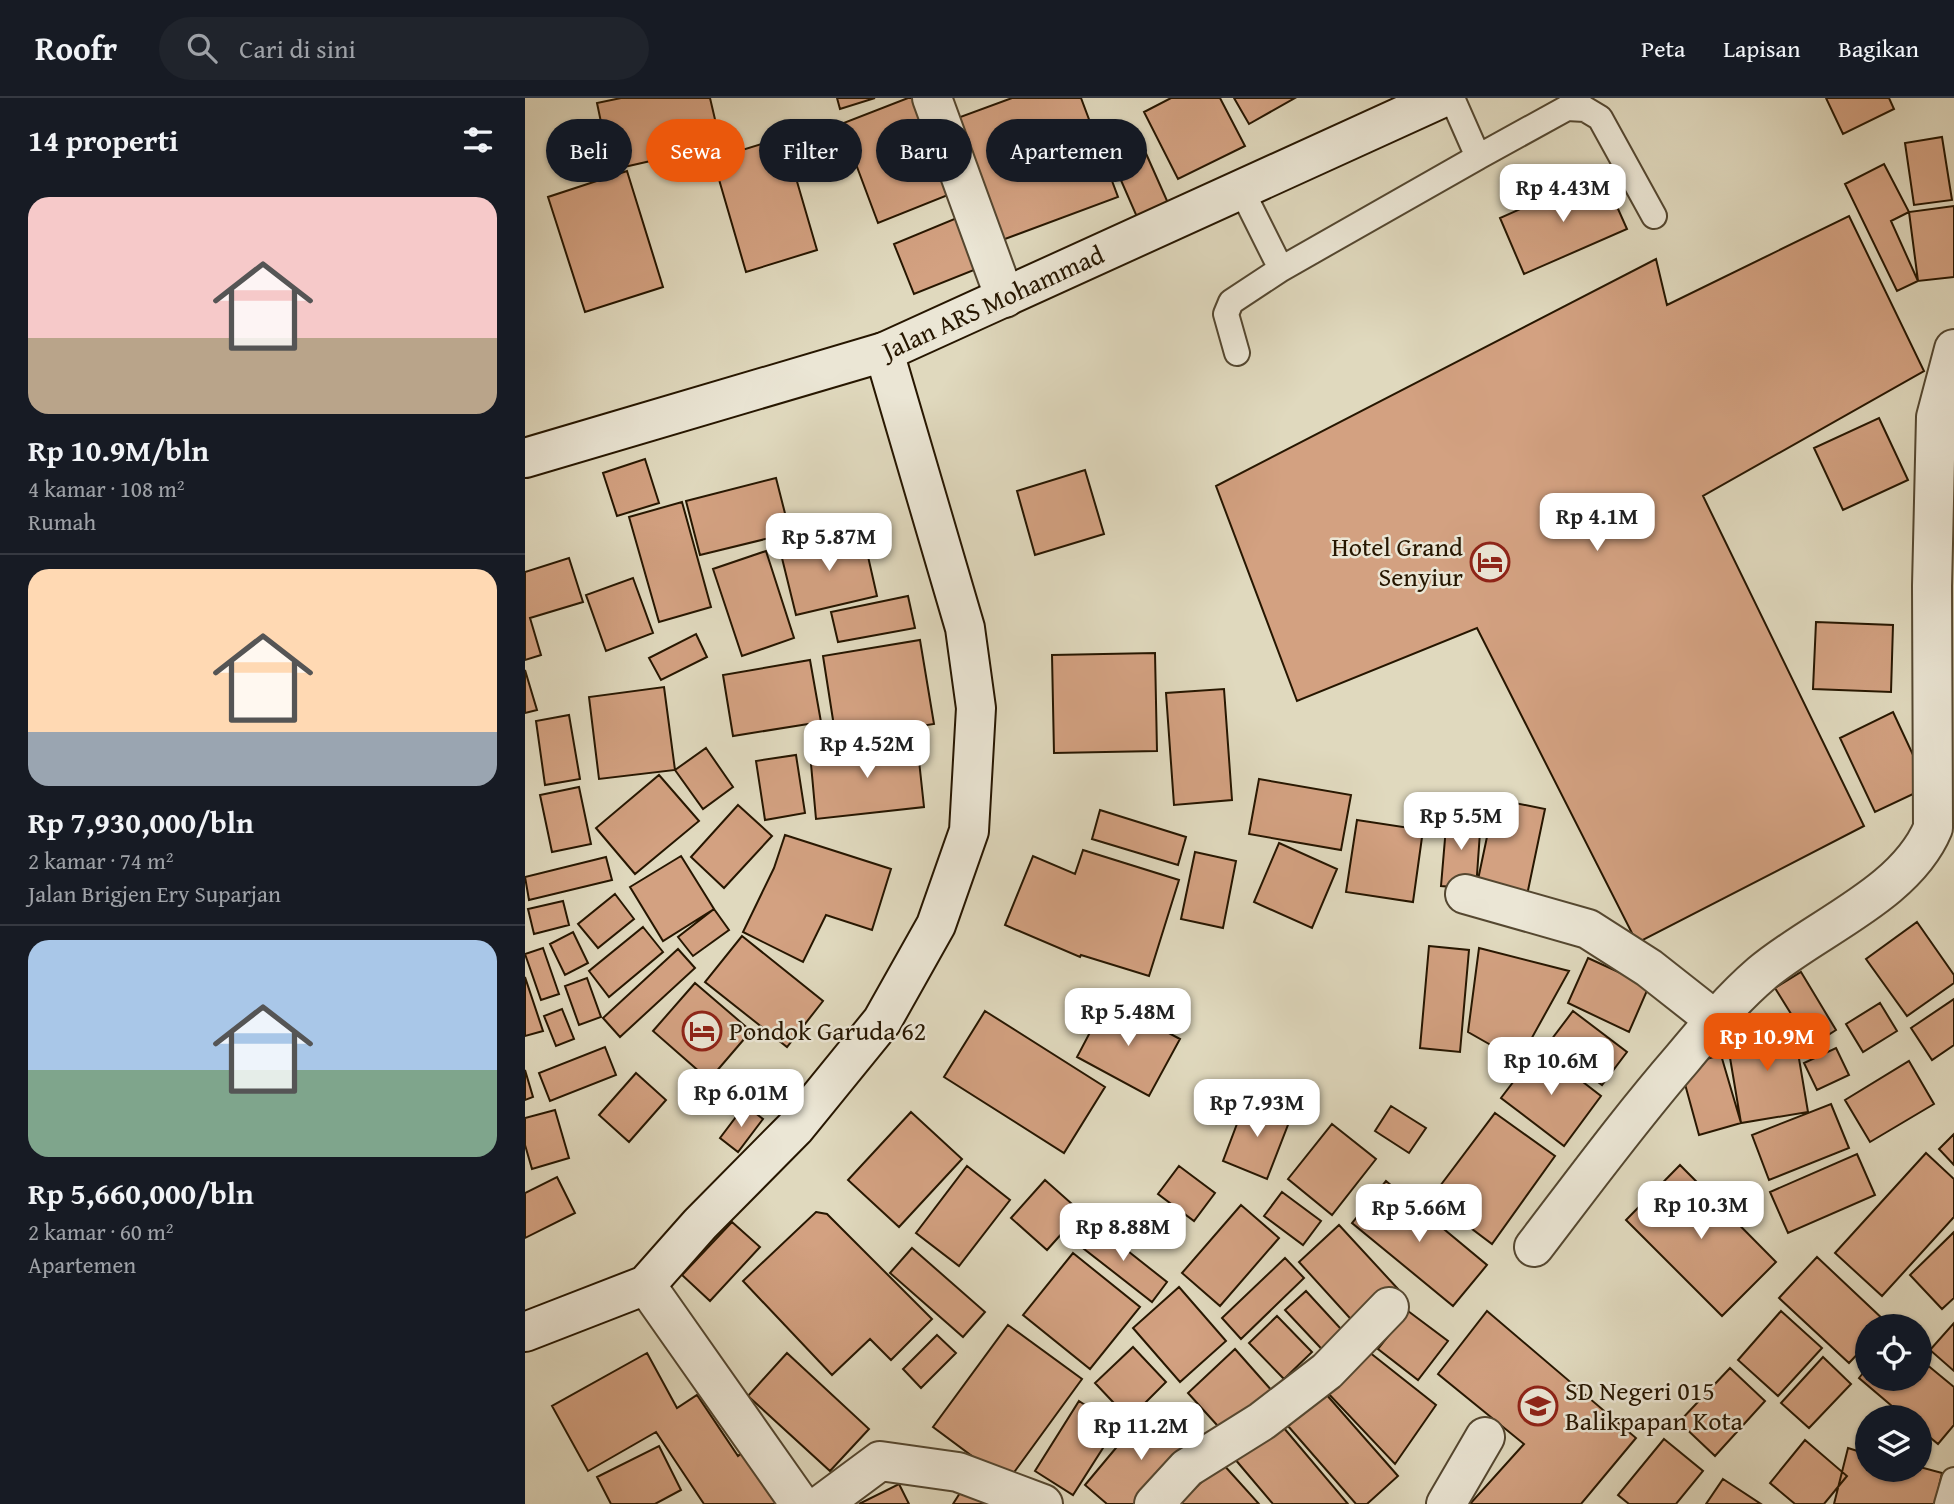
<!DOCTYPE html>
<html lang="id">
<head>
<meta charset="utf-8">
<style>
  :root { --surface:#171b24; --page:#20242c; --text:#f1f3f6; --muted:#9ea1a6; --line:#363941; --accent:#ea580c }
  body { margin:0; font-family:"Gentium Book Plus",serif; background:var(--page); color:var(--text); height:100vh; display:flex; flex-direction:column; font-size:26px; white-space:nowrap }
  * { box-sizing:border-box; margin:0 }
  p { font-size:23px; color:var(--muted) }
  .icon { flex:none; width:38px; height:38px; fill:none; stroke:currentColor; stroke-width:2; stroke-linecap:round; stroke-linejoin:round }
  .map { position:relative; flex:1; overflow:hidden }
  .panel { display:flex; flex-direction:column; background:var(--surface); width:525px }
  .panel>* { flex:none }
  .hud { position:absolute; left:21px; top:21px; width:665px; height:63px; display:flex; gap:14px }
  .fabs { position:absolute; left:1330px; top:1216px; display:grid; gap:14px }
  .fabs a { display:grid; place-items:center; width:77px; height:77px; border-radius:50%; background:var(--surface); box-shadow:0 2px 5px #0004; font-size:35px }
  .price { position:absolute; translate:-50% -60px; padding:0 16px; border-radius:14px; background:#fff; color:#222; font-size:23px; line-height:46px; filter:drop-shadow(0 2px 4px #0008) }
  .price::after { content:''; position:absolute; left:50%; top:42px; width:21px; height:16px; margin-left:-10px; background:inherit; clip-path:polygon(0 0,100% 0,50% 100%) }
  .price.selected { background:var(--accent); color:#fff }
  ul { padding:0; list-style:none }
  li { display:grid; align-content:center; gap:14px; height:371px; padding:0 28px }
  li+li { border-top:2px solid var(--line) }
  li span { display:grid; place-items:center; height:217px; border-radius:21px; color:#555 }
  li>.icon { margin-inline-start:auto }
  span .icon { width:126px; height:126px; fill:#fffc; stroke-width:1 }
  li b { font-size:30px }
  h2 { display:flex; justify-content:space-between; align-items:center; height:84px; padding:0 28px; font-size:30px }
  .chip { padding:0 24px; border-radius:32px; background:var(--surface); box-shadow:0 2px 5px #0004; font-size:24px; line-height:63px }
  .chip.selected { background:var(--accent); color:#fff }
  header { display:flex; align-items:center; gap:42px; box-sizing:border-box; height:98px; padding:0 35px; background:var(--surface); border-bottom:2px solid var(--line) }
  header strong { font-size:33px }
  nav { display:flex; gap:38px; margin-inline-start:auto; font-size:24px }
  .search { width:490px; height:63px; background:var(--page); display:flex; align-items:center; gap:18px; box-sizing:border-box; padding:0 24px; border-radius:38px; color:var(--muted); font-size:26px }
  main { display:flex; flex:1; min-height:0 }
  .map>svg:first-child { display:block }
</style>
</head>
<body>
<header>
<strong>Roofr</strong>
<div class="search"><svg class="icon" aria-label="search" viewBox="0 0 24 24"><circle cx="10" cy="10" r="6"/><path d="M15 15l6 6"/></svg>Cari di sini</div>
<nav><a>Peta</a><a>Lapisan</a><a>Bagikan</a></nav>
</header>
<main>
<section class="panel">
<h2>14 properti<svg class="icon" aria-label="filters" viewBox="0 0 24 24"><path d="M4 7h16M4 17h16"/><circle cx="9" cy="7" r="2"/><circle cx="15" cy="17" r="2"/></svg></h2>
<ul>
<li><span style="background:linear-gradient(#f6c9c9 65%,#b9a48a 0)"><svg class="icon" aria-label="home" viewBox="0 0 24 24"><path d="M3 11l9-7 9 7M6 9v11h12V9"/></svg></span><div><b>Rp 10.9M/bln</b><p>4 kamar · 108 m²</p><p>Rumah</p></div></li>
<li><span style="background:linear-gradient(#ffd9b3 75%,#9aa5b1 0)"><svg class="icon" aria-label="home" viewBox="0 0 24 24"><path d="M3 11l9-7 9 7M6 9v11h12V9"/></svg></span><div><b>Rp 7,930,000/bln</b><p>2 kamar · 74 m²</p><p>Jalan Brigjen Ery Suparjan</p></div></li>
<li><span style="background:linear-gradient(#a9c7e8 60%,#7fa58c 0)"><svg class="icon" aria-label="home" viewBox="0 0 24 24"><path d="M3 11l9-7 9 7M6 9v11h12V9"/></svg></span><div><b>Rp 5,660,000/bln</b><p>2 kamar · 60 m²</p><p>Apartemen</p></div></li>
</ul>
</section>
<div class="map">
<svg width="1429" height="1406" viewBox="0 0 1429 1406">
  <rect width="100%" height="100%" fill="#e0d9be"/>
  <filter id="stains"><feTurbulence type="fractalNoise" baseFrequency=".00286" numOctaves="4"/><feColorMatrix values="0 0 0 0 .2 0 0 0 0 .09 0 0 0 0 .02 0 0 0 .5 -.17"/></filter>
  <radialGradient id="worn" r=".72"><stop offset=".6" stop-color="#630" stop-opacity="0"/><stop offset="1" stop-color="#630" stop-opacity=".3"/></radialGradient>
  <path fill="#d3a181" stroke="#261600" stroke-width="2" d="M 96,0 L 185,0 L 196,47 L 86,72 L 72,5 Z
    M 312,0 L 350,0 L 315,11 Z
    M 383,0 L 393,0 L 428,95 L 353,125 L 316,26 Z
    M 487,0 L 556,0 L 593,99 L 472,144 L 427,22 Z
    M 646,0 L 695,0 L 720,48 L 653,81 L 619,14 Z
    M 709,0 L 770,0 L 724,26 Z
    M 1301,0 L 1364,0 L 1369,11 L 1318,36 Z
    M 259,39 L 292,152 L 221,174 L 188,61 Z
    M 1417,39 L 1427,102 L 1389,107 L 1380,45 Z
    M 619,51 L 643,105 L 612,119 L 588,64 Z
    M 1359,66 L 1384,114 L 1366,123 L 1393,183 L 1372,193 L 1320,86 Z
    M 102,73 L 138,189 L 60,214 L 23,99 Z
    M 1077,75 L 1102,131 L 999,176 L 975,120 Z
    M 1429,108 L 1429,179 L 1393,183 L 1384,114 Z
    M 439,117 L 459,168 L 389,196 L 369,146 Z
    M 1324,118 L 1399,273 L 1178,398 L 1339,728 L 1112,845 L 952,530 L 772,603 L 691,388 L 1131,161 L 1142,207 Z
    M 1354,320 L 1383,382 L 1318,412 L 1289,350 Z
    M 120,361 L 134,405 L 92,418 L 78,375 Z
    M 560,372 L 579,436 L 510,457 L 492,393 Z
    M 251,380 L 265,435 L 175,457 L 161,403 Z
    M 157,404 L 186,509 L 134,524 L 104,419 Z
    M 337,432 L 352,498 L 271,517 L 255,452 Z
    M 241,453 L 269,540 L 217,558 L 188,471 Z
    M 44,460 L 58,504 L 5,520 L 16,557 L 0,562 L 0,474 Z
    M 108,480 L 128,535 L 81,553 L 61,497 Z
    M 383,498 L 390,530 L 313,544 L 306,514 Z
    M 1291,524 L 1368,527 L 1366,594 L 1288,591 Z
    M 171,536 L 182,559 L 136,582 L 124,560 Z
    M 395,542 L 409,626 L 311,641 L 298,558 Z
    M 630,555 L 632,653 L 529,655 L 527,557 Z
    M 285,562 L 296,624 L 208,638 L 198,577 Z
    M 0,572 L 12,612 L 0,615 Z
    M 139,589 L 150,672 L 74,681 L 64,599 Z
    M 699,591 L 707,702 L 649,707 L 641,595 Z
    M 1368,614 L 1403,689 L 1350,714 L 1315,640 Z
    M 44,617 L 55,681 L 20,687 L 11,623 Z
    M 392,644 L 399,709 L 291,721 L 285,655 Z
    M 181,650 L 208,689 L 178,711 L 150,672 Z
    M 271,657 L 280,715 L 240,722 L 231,663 Z
    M 134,677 L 174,723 L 110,776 L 71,730 Z
    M 734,681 L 826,697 L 816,752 L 724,736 Z
    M 54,689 L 66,746 L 27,754 L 15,697 Z
    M 970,701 L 1020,711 L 1001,802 L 951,791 Z
    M 213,707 L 247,738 L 199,790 L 166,759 Z
    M 575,712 L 661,739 L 653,767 L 567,741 Z
    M 922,717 L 956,720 L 951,791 L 916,788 Z
    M 832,722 L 898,732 L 888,804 L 821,794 Z
    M 260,737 L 366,771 L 347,832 L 301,817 L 278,864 L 218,834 L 249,770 Z
    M 754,745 L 812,771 L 787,830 L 729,804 Z
    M 558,752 L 654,782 L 624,878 L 556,857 L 555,859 L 480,827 L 508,758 L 550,776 Z
    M 670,754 L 711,763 L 698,830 L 656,821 Z
    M 156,758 L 189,811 L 138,843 L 105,789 Z
    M 81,759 L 87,782 L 4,802 L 0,779 Z
    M 90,796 L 109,821 L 73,850 L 53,826 Z
    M 38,803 L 44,827 L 9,836 L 3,811 Z
    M 189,811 L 204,832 L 168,858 L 153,839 Z
    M 1392,824 L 1429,877 L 1429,885 L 1382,918 L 1341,861 Z
    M 118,829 L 138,854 L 84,899 L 64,873 Z
    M 48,834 L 63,865 L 40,877 L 25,846 Z
    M 217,838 L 298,903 L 262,949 L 180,884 Z
    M 904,848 L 944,852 L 935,954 L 895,950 Z
    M 18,850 L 34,896 L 16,902 L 0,856 Z
    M 954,850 L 1044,873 L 994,963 L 943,934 Z
    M 153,851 L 170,870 L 95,939 L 78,920 Z
    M 1063,860 L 1124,888 L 1104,934 L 1043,905 Z
    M 1276,874 L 1311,932 L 1286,948 L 1250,890 Z
    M 0,879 L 18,933 L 0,938 Z
    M 62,880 L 76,919 L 54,927 L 40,888 Z
    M 170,885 L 226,933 L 184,982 L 128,933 Z
    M 1429,901 L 1429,947 L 1407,962 L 1386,930 Z
    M 582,902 L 655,941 L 624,998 L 552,959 Z
    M 1355,905 L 1372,933 L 1338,954 L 1321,926 Z
    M 37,911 L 49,941 L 31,948 L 19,918 Z
    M 460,913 L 580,989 L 539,1055 L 419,979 Z
    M 1048,913 L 1102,954 L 1077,987 L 1023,946 Z
    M 1268,925 L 1283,1014 L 1216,1025 L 1201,936 Z
    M 80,949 L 91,977 L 25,1003 L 14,975 Z
    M 1014,950 L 1076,998 L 1039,1048 L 976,1000 Z
    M 1311,950 L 1324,977 L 1292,992 L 1279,965 Z
    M 1196,957 L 1216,1025 L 1174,1037 L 1155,968 Z
    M 1384,963 L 1409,1006 L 1345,1044 L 1320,1002 Z
    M 0,972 L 8,999 L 0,1002 Z
    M 111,975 L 141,1002 L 104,1044 L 74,1017 Z
    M 721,1002 L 766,1019 L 742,1081 L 698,1063 Z
    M 1306,1006 L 1324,1050 L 1244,1082 L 1227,1037 Z
    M 220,1007 L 238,1021 L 213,1054 L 195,1040 Z
    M 866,1008 L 901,1030 L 884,1055 L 850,1033 Z
    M 30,1012 L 44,1060 L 7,1071 L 0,1047 L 0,1020 Z
    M 386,1014 L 437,1061 L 374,1129 L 323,1082 Z
    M 970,1015 L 1030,1058 L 967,1146 L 906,1100 Z
    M 807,1026 L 851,1061 L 807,1117 L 763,1081 Z
    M 1429,1036 L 1429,1067 L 1414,1051 Z
    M 1401,1055 L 1429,1081 L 1429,1119 L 1357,1198 L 1310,1155 Z
    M 1332,1056 L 1350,1097 L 1263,1135 L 1245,1094 Z
    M 1155,1067 L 1251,1164 L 1197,1218 L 1101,1122 Z
    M 442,1068 L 485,1102 L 434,1168 L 391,1135 Z
    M 654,1068 L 690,1095 L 669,1123 L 633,1096 Z
    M 32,1079 L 50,1115 L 0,1140 L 0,1095 Z
    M 520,1082 L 556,1114 L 522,1152 L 486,1120 Z
    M 861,1083 L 962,1167 L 928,1208 L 827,1125 Z
    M 757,1094 L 796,1123 L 778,1147 L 739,1118 Z
    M 716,1107 L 754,1140 L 695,1208 L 657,1175 Z
    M 291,1114 L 302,1116 L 407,1221 L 366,1262 L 345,1241 L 307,1277 L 218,1183 Z
    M 207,1124 L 235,1149 L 185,1203 L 157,1177 Z
    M 570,1127 L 642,1184 L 627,1204 L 554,1147 Z
    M 814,1127 L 873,1191 L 833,1229 L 774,1164 Z
    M 1429,1134 L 1429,1200 L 1417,1211 L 1385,1177 Z
    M 387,1150 L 460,1214 L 438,1239 L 365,1175 Z
    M 548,1155 L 615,1209 L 565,1271 L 498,1217 Z
    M 1292,1159 L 1362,1225 L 1358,1228 L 1342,1228 L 1342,1246 L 1324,1265 L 1254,1200 Z
    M 760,1160 L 779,1180 L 716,1241 L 697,1220 Z
    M 654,1189 L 701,1243 L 655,1284 L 608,1230 Z
    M 781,1193 L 827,1243 L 807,1262 L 760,1212 Z
    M 883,1213 L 923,1243 L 893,1282 L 853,1251 Z
    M 962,1213 L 1111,1340 L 1056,1406 L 945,1406 L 999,1346 L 913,1276 Z
    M 1256,1213 L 1297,1250 L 1253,1298 L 1213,1262 Z
    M 752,1218 L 787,1254 L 759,1281 L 724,1245 Z
    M 1429,1225 L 1429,1273 L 1405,1252 Z
    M 483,1227 L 557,1281 L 482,1384 L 408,1329 Z
    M 412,1237 L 431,1255 L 396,1290 L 378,1271 Z
    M 608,1249 L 641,1284 L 604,1321 L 570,1285 Z
    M 839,1250 L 911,1307 L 870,1366 L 800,1292 Z
    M 710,1251 L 748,1294 L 701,1337 L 663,1295 Z
    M 122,1255 L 152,1310 L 172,1297 L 213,1358 L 223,1350 L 265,1406 L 179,1406 L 131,1334 L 63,1373 L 27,1308 Z
    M 262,1255 L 344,1331 L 305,1373 L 223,1298 Z
    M 1298,1259 L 1326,1286 L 1284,1330 L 1256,1305 Z
    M 1395,1261 L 1429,1289 L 1429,1327 L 1413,1346 L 1395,1331 L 1395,1320 L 1381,1320 L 1334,1280 L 1342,1270 L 1342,1281 L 1395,1281 Z
    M 1205,1270 L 1240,1303 L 1190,1358 L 1154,1324 Z
    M 800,1295 L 873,1378 L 842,1406 L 831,1406 L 763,1328 Z
    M 554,1303 L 592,1328 L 548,1397 L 510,1373 Z
    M 626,1308 L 670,1346 L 620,1406 L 582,1406 L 560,1387 Z
    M 753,1323 L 823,1406 L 748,1406 L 709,1360 Z
    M 1139,1341 L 1178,1373 L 1151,1406 L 1104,1406 L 1093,1397 Z
    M 1280,1342 L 1322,1378 L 1299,1406 L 1270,1406 L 1245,1385 Z
    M 134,1348 L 156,1392 L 130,1406 L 86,1406 L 72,1379 Z
    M 1323,1350 L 1342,1356 L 1342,1372 L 1395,1372 L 1395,1369 L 1417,1375 L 1410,1406 L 1309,1406 Z
    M 697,1365 L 734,1406 L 653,1406 Z
    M 1198,1381 L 1236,1406 L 1181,1406 Z
    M 374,1386 L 384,1406 L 334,1406 Z
    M 440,1387 L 472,1406 L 428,1406 Z"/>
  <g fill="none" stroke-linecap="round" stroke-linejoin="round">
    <defs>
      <path id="lane" d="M 927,0 L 953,59 L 1042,10 L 1060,11 L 1075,20 L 1129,118
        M 717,93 L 756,171
        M 712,255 L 701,216 L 706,204 L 756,171 L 953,59
        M 1422,1406 L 1429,1382"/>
      <path id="street" d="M 407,0 L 480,200
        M 940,796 L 1063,831 L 1124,870 L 1190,922
        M 1009,1149 C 1058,1085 1105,1021 1157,961 C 1182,931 1207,901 1236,876 C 1290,830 1380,797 1408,730 L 1407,488 L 1411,319 L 1429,251
        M 121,1187 L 275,1406
        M 297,1406 L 355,1363 L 433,1374 L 518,1406
        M 629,1406 L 662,1370 L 737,1323 L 802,1273 L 864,1209
        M 921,1406 L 960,1339"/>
      <g id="secondary">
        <path id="s1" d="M 0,360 L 359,254 L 917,0"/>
        <path d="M 0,1234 L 121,1187 L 175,1126 L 270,1030 L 357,923 L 411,827 L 444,733 L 451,610 L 440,530 L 359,254"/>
      </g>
    </defs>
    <use href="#lane" stroke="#544730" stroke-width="28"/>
    <use href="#street" stroke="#544730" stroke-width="42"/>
    <use href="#secondary" stroke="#261600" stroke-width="42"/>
    <use href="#lane" stroke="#ebe6d5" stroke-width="24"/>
    <use href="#street" stroke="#ebe6d5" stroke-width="38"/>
    <use href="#secondary" stroke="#ebe6d5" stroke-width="38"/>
  </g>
  <defs>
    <symbol id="hotel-ring" viewBox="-11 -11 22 22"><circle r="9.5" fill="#ebe6d5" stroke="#8f2418" stroke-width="1.5"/><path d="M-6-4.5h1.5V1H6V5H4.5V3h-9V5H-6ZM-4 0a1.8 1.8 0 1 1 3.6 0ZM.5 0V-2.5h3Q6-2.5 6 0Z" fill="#8f2418"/></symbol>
    <symbol id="school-ring" viewBox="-11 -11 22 22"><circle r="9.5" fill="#ebe6d5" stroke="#8f2418" stroke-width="1.5"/><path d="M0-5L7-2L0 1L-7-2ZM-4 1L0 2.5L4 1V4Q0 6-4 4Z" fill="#8f2418"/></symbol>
  </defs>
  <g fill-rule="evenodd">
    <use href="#hotel-ring" x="943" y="442" width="44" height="44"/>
    <use href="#hotel-ring" x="155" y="911" width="44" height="44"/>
    <use href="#school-ring" x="991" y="1286" width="44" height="44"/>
  </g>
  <g text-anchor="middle" stroke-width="5" stroke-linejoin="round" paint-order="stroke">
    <g font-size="26" fill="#261600" stroke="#ebe6d5">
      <text dy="9" stroke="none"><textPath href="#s1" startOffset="494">Jalan ARS Mohammad</textPath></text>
    </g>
    <g font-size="26" fill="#261600" stroke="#ebe6d5" text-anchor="start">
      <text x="938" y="458" text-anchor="end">Hotel Grand<tspan x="938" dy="30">Senyiur</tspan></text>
      <text x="204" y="942">Pondok Garuda 62</text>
      <text x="1040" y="1302">SD Negeri 015<tspan x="1040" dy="30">Balikpapan Kota</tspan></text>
    </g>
  </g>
  <rect width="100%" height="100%" filter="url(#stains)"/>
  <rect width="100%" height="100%" fill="url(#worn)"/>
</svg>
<div class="fabs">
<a><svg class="icon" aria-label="locate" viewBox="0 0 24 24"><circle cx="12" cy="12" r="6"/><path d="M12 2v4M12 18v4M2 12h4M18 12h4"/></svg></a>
<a><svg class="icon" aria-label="layers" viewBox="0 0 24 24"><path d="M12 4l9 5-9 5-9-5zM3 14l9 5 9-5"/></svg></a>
</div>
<b class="price" style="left:1038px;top:126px">Rp 4.43M</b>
<b class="price" style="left:1072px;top:455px">Rp 4.1M</b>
<b class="price" style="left:304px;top:475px">Rp 5.87M</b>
<b class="price" style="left:342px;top:682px">Rp 4.52M</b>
<b class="price" style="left:936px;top:754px">Rp 5.5M</b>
<b class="price" style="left:603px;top:950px">Rp 5.48M</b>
<b class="price selected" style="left:1242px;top:975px">Rp 10.9M</b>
<b class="price" style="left:1026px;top:999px">Rp 10.6M</b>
<b class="price" style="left:216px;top:1031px">Rp 6.01M</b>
<b class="price" style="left:732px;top:1041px">Rp 7.93M</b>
<b class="price" style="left:1176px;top:1143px">Rp 10.3M</b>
<b class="price" style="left:894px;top:1146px">Rp 5.66M</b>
<b class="price" style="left:598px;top:1165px">Rp 8.88M</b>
<b class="price" style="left:616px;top:1364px">Rp 11.2M</b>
<div class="hud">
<a class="chip">Beli</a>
<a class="chip selected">Sewa</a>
<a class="chip">Filter</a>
<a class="chip">Baru</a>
<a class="chip">Apartemen</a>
</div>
</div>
</main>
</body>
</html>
